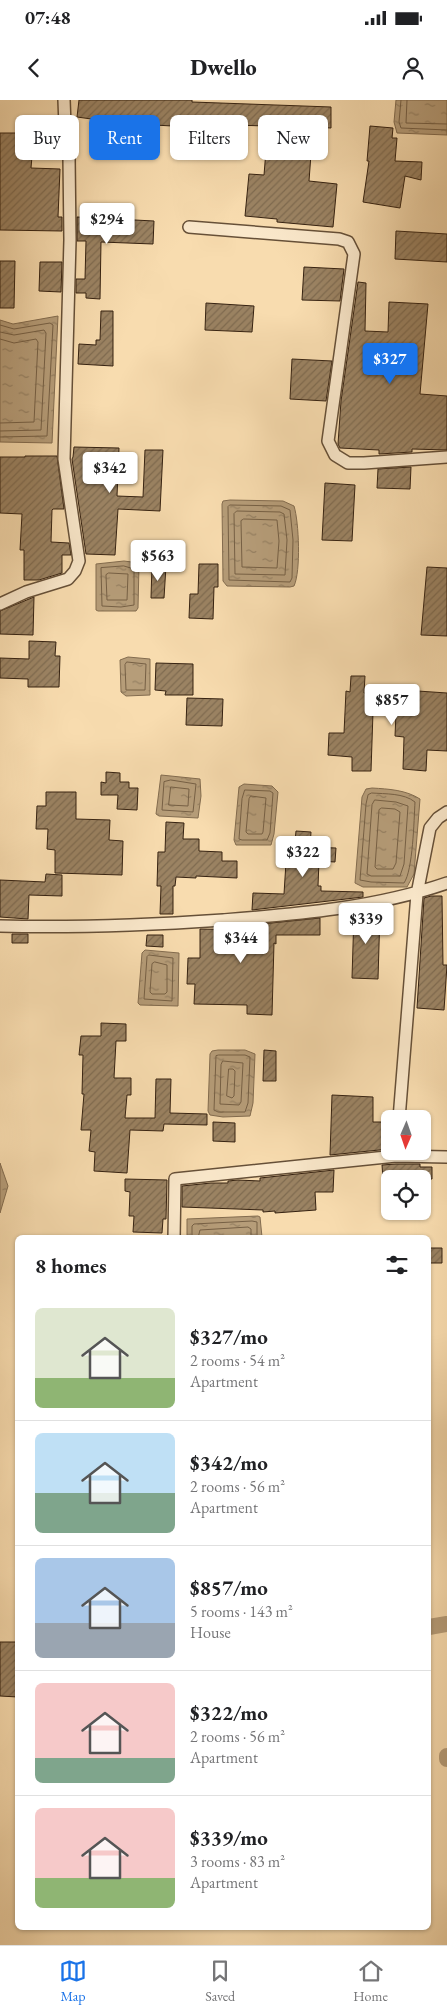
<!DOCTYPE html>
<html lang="en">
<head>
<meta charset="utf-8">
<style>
  :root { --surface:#fff; --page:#f6f6f6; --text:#202124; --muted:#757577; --line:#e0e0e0; --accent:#1a73e8 }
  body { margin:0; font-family:"EB Garamond",serif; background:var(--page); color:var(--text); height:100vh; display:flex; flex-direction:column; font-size:19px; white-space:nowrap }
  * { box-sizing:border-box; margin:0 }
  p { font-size:16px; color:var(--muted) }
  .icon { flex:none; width:28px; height:28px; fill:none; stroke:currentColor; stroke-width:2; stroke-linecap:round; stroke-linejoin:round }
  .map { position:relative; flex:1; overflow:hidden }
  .sheet { position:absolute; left:15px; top:1135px; width:416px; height:695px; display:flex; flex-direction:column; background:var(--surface); border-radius:8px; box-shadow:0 1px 4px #0004 }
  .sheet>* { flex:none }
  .top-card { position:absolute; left:15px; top:15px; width:418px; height:45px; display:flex; gap:10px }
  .needle { width:32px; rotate:182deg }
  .buttons { position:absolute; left:381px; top:1010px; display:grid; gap:10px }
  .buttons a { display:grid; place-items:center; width:50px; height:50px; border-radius:8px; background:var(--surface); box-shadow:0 1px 4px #0004; font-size:25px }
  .price { position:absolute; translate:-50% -42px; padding:0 11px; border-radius:5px; background:#fff; color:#222; font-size:16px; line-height:32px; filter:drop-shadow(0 1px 2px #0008) }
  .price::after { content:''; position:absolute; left:50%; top:30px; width:15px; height:11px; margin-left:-8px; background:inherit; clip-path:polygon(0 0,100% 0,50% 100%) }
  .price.on { background:var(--accent); color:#fff }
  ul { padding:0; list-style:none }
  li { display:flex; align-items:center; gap:15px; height:125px; padding:0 20px }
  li+li { border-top:1px solid var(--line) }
  li span { display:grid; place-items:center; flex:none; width:140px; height:100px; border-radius:8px; color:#555 }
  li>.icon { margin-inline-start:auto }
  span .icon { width:60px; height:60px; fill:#fffc; stroke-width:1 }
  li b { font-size:21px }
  h2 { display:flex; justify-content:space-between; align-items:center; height:60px; padding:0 20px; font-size:21px }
  .pill { padding:0 18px; border-radius:8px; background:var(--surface); box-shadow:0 1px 4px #0004; font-size:18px; line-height:45px }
  .pill.on { background:var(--accent); color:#fff }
  .status { display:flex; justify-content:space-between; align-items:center; height:35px; padding:0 25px; background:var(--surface); direction:ltr }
  .status svg { height:14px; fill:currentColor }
  header { display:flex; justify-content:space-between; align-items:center; height:65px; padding:0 20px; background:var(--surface); font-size:22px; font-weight:800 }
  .tabs { display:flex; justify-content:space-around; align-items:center; height:70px; border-top:1px solid var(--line); background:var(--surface); font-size:14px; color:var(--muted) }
  .tabs a { display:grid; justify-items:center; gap:2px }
  .tabs .on { color:var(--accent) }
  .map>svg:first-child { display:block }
</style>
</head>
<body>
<div class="status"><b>07:48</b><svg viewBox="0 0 49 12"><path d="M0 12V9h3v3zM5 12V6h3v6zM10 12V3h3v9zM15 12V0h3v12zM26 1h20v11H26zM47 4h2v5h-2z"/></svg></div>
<header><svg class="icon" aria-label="back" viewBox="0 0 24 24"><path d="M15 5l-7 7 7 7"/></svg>Dwello<svg class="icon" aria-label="person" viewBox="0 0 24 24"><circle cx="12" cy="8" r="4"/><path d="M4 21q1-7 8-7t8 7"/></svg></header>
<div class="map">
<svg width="447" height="1845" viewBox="0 0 447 1845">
  <defs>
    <pattern id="water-ripples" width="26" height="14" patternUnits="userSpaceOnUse" patternTransform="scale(1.25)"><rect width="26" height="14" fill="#b69d79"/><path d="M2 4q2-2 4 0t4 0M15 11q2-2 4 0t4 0" fill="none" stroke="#958062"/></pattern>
    <pattern id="building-hatch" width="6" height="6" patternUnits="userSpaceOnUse" patternTransform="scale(1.25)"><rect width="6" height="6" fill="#9b8363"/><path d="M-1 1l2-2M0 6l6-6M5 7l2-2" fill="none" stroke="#7f6b50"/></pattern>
  </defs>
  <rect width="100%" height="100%" fill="#f8dcaf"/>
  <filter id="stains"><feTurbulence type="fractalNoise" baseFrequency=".004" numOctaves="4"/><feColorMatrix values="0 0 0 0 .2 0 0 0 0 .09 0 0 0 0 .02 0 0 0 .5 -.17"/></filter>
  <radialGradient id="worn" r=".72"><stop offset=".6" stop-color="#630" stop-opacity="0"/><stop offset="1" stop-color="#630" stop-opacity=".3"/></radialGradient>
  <path fill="url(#water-ripples)" stroke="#836c4f" d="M 396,0 L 447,0 L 447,35 L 397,33 L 394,22 Z
    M 58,216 L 52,343 L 0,342 L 0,220 L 13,224 Z
    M 230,400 L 283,401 L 294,406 C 299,422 301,471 294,486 L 290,487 L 227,486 L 223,481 L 222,404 L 223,401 Z
    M 124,461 L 139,463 L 139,465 L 138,508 L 136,511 L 98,511 L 96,510 L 96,464 Z
    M 128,557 L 150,559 L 150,595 L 126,596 L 121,592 L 120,560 Z
    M 161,675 L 200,679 L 201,696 L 198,718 L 159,716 L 156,714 Z
    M 244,684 L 272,686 L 278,692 L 274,734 L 271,745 L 236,745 L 234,740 L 239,687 Z
    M 372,688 C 389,689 406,690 420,699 L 414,774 L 407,787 L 363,787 L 355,783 L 362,697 L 366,689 Z
    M 145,850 L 179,853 L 178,906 L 140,905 L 138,903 L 142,853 Z
    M 218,950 L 245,950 L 255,954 L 253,1003 L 250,1016 L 223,1017 L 210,1015 L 208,1011 L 210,954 L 212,951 Z
    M 0,1063 L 8,1086 L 0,1113 Z
    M 258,1116 L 260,1117 L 262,1137 L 187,1137 L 187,1119 Z"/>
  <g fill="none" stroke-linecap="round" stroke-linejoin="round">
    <path stroke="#766045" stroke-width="1" d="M 401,0 L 399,22 L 401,28 L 447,30
      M 407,0 L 406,23 L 447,24
      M 0,225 L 14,229 L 50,223 L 53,225 L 47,336 L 0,337
      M 0,232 L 14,235 L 44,230 L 46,233 L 41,330 L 0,331
      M 0,239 L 14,243 L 36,239 L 38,242 L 34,322 L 0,323
      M 230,405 L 281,406 L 290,410 L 293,440 L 292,478 L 290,482 L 229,480 L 228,407 Z
      M 237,411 L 280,412 L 284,414 L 287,440 L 285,475 L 235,474 L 234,414 Z
      M 244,419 L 277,420 L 279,441 L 277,468 L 242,467 L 241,421 Z
      M 124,466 L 134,469 L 134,505 L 121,507 L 102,506 L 101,468 Z
      M 109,473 L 128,474 L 127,500 L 107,500 L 106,475 Z
      M 127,562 L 146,564 L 145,590 L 126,590 L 125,565 Z
      M 171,680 L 196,684 L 193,712 L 162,710 L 164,682 Z
      M 171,687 L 189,689 L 188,706 L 169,705 Z
      M 245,690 L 270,691 L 273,693 L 270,733 L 267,740 L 242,740 L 239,739 L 242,699 Z
      M 372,693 C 385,694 404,693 415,702 C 414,720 413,770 404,783 L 371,782 L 360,780 L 366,704 L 368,695 Z
      M 251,696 L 266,698 L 263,732 L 262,734 L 248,734 L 246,732 L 249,699 Z
      M 375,700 L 396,702 L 408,706 L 404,764 L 400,776 L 371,776 L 367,774 L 372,705 Z
      M 382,708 L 395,709 L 400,712 L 396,763 L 393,769 L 377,769 L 375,767 L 379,710 Z
      M 149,855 L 173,858 L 172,901 L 144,899 L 147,857 Z
      M 155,862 L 167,865 L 167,892 L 165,894 L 152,894 L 150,892 L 152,864 Z
      M 219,955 L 245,955 L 250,957 L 248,1003 L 245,1012 L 218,1012 L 214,1010 L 216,956 Z
      M 223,961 L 243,963 L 241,1002 L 239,1005 L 220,1004 L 221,965 Z
      M 229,969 L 233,969 L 235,971 L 234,996 L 232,998 L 227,996 Z
      M 192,1138 L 192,1126 L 194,1124 L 252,1121 L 257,1122 L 257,1138
      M 198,1138 L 200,1130 L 248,1127 L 251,1129 L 251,1138"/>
    <path stroke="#b69d79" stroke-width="16" d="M 429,1527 L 447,1524
      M 447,1656 L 447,1659"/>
  </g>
  <path fill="url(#building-hatch)" stroke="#362211" d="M 79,0 L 192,0 L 192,2 L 331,7 L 331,28 L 313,27 L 309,81 L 337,84 L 333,127 L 277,122 L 277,119 L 245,116 L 249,74 L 264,75 L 268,26 L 191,24 L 191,27 L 154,25 L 153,30 L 112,28 L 113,22 L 77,17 Z
    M 370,26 L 393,28 L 392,38 L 397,38 L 395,61 L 422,62 L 421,80 L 405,76 L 400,108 L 363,102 L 369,61 L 367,61 Z
    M 0,33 L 34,33 L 31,68 L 60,69 L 58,117 L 62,117 L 62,131 L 0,130 Z
    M 77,117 L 154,121 L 153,144 L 101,142 L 100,199 L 86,198 L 86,193 L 76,193 L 76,179 L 85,179 L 86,141 L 77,141 Z
    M 396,131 L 447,134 L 447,162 L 395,159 Z
    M 0,161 L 15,161 L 14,208 L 0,208 Z
    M 40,162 L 62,162 L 61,192 L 39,191 Z
    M 304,167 L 344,169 L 340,201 L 302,200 Z
    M 358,182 L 366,183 L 365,231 L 388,232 L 389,202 L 428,204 L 420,294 L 447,296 L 447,350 L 412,349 L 412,352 L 379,354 L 379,350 L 340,348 L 338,344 L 341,301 Z
    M 206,203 L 254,206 L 252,232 L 205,230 Z
    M 101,211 L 113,211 L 113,266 L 78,264 L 79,244 L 96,245 L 96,240 L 100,240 Z
    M 292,259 L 332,261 L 326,301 L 290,299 Z
    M 74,347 L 119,348 L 117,396 L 143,397 L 145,350 L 163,350 L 160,411 L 118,409 L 115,455 L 86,454 L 72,359 L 73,357 Z
    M 25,356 L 57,356 L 64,409 L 53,409 L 52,410 L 51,442 L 69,443 L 71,455 L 62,455 L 62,473 L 39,480 L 24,480 L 24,450 L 20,450 L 22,414 L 0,413 L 0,357 L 25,357 Z
    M 411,367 L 410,389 L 377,388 L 378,369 Z
    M 325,383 L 355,385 L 352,441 L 322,440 Z
    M 199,464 L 218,464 L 218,487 L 214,487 L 213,519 L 189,518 L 190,494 L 198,494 Z
    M 152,465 L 166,466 L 164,498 L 151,498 Z
    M 427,467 L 447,468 L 447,536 L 421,535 Z
    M 34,497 L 33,535 L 0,534 L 0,511 Z
    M 29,541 L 56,542 L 55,556 L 60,556 L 59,587 L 28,587 L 28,579 L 0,578 L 0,558 L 29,559 Z
    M 156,563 L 193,564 L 193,595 L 165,595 L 166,591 L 155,590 Z
    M 351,576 L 365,576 L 364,593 L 374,593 L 374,597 L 403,598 L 403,590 L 447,593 L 447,651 L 427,650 L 426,671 L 403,669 L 404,637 L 395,636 L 396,613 L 373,612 L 371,671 L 352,671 L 352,657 L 328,655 L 329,633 L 344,633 L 346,591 L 350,592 Z
    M 187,598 L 223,599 L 222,626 L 186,625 Z
    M 106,672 L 120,673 L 120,682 L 129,682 L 129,688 L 138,688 L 137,710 L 117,709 L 118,695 L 101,695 L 101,682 L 106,683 Z
    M 46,692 L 76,692 L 76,719 L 110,720 L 109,740 L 123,741 L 122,775 L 55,773 L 55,750 L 47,749 L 48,729 L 36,729 L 37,706 L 46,706 Z
    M 166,722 L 184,723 L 183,739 L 199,739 L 199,751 L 222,752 L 222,761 L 237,761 L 237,778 L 196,776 L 196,778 L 176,777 L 175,786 L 173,786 L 173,814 L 160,814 L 161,786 L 157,786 L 158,752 L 165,752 Z
    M 296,731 L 311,732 L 310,747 L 336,748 L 335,762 L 319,761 L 318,786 L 321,786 L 321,791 L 363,792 L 363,797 L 252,810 L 253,793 L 284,794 L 286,762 L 293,762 Z
    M 46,774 L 62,775 L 62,796 L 29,795 L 28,819 L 0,817 L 0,780 L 45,782 Z
    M 431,796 L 442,796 L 443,865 L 447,865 L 444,910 L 417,908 L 424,798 Z
    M 364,812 L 380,812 L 378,879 L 352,878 L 354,813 Z
    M 320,818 L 320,835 L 276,835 L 276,844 L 274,843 L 272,915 L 247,914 L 247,905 L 194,904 L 195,884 L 187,884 L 188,858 L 200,858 L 200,829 L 252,830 L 252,825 Z
    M 12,834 L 28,834 L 28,843 L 12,843 Z
    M 147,835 L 163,835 L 163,847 L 146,846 Z
    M 101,923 L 126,924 L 126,941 L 116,941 L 114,978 L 131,978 L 131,995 L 127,995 L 125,1018 L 155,1018 L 156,979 L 171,979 L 170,1013 L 207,1014 L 207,1025 L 164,1024 L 163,1031 L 130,1030 L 127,1073 L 94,1071 L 95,1052 L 89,1051 L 91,1030 L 81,1030 L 84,994 L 82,994 L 83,955 L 79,955 L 81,936 L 101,936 Z
    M 264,950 L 276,951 L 276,981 L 263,981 Z
    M 332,995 L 373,997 L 373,1022 L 390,1022 L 389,1049 L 330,1055 Z
    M 213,1022 L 235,1023 L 235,1042 L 213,1041 Z
    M 396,1064 L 420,1064 L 420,1067 L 432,1067 L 432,1079 L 383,1079 L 382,1065 Z
    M 334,1070 L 333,1092 L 315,1092 L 316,1110 L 275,1113 L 275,1111 L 263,1112 L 263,1110 L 182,1107 L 182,1086 L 211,1083 L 228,1083 L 228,1081 L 238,1080 L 260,1081 L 260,1078 Z
    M 125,1079 L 167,1080 L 166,1119 L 163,1119 L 162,1133 L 133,1132 L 134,1116 L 129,1116 L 130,1092 L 125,1091 Z
    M 429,1148 L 442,1148 L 442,1163 L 429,1163 Z
    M 0,1542 L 18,1542 L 18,1597 L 0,1596 Z"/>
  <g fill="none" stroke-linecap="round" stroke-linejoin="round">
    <defs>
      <path id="minor" d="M 189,127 L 339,139 L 348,142 L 354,154 L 328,341 L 335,355 L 348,363 L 364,363 L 447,357
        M 0,504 L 26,492 L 68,479 L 75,471 L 79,461 L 64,359 L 70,140 L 69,57 L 65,26 L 64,0
        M 0,826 C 75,828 149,825 223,820 C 298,814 375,808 447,783
        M 399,1019 L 417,794 L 430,728 L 438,718 L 447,712
        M 396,1056 L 447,1057
        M 174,1138 L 175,1079 L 396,1056 L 396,1051"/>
    </defs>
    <use href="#minor" stroke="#665038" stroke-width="14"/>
    <use href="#minor" stroke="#fae8cb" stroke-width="11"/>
  </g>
  <rect width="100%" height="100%" filter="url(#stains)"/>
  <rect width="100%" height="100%" fill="url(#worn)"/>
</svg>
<div class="buttons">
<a><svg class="needle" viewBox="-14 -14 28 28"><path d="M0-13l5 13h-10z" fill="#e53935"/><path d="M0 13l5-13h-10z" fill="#757577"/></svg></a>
<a><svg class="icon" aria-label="locate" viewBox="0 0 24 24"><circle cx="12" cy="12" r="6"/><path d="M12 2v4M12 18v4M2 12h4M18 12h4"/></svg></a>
</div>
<b class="price" style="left:107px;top:145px">$294</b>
<b class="price on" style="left:390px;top:285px">$327</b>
<b class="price" style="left:110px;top:394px">$342</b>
<b class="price" style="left:158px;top:482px">$563</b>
<b class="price" style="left:392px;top:626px">$857</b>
<b class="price" style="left:303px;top:778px">$322</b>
<b class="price" style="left:366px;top:845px">$339</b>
<b class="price" style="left:241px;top:864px">$344</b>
<div class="top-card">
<a class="pill">Buy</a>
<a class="pill on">Rent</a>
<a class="pill">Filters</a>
<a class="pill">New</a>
</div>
<section class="sheet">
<h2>8 homes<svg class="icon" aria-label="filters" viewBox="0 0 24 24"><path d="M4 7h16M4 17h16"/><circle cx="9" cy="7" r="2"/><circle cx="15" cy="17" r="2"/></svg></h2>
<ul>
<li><span style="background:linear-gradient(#dfe7d0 70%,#8fb573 0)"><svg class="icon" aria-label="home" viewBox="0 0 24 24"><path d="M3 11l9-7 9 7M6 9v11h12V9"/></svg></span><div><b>$327/mo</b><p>2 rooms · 54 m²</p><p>Apartment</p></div></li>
<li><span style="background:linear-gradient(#bfe0f5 60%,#7fa58c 0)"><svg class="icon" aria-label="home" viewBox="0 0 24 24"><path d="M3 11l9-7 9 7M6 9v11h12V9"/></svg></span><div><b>$342/mo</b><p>2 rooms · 56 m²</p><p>Apartment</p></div></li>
<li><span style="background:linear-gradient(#a9c7e8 65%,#9aa5b1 0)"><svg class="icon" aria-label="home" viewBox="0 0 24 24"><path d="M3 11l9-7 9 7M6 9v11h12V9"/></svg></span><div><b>$857/mo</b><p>5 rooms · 143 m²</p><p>House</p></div></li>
<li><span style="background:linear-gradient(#f6c9c9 75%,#7fa58c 0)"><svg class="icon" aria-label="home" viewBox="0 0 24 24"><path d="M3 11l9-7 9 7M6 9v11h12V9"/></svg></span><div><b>$322/mo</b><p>2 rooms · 56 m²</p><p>Apartment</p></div></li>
<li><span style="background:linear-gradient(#f6c9c9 70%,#8fb573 0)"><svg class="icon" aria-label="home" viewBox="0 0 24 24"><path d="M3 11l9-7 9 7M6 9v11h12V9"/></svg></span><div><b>$339/mo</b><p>3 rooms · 83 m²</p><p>Apartment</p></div></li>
</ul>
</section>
</div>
<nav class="tabs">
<a class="on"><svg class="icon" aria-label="map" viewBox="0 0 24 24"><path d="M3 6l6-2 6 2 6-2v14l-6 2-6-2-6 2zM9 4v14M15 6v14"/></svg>Map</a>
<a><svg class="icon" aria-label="saved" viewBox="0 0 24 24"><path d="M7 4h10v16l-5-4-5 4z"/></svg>Saved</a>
<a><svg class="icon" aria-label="home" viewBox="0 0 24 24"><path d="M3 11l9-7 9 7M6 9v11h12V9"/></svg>Home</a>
</nav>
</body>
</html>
